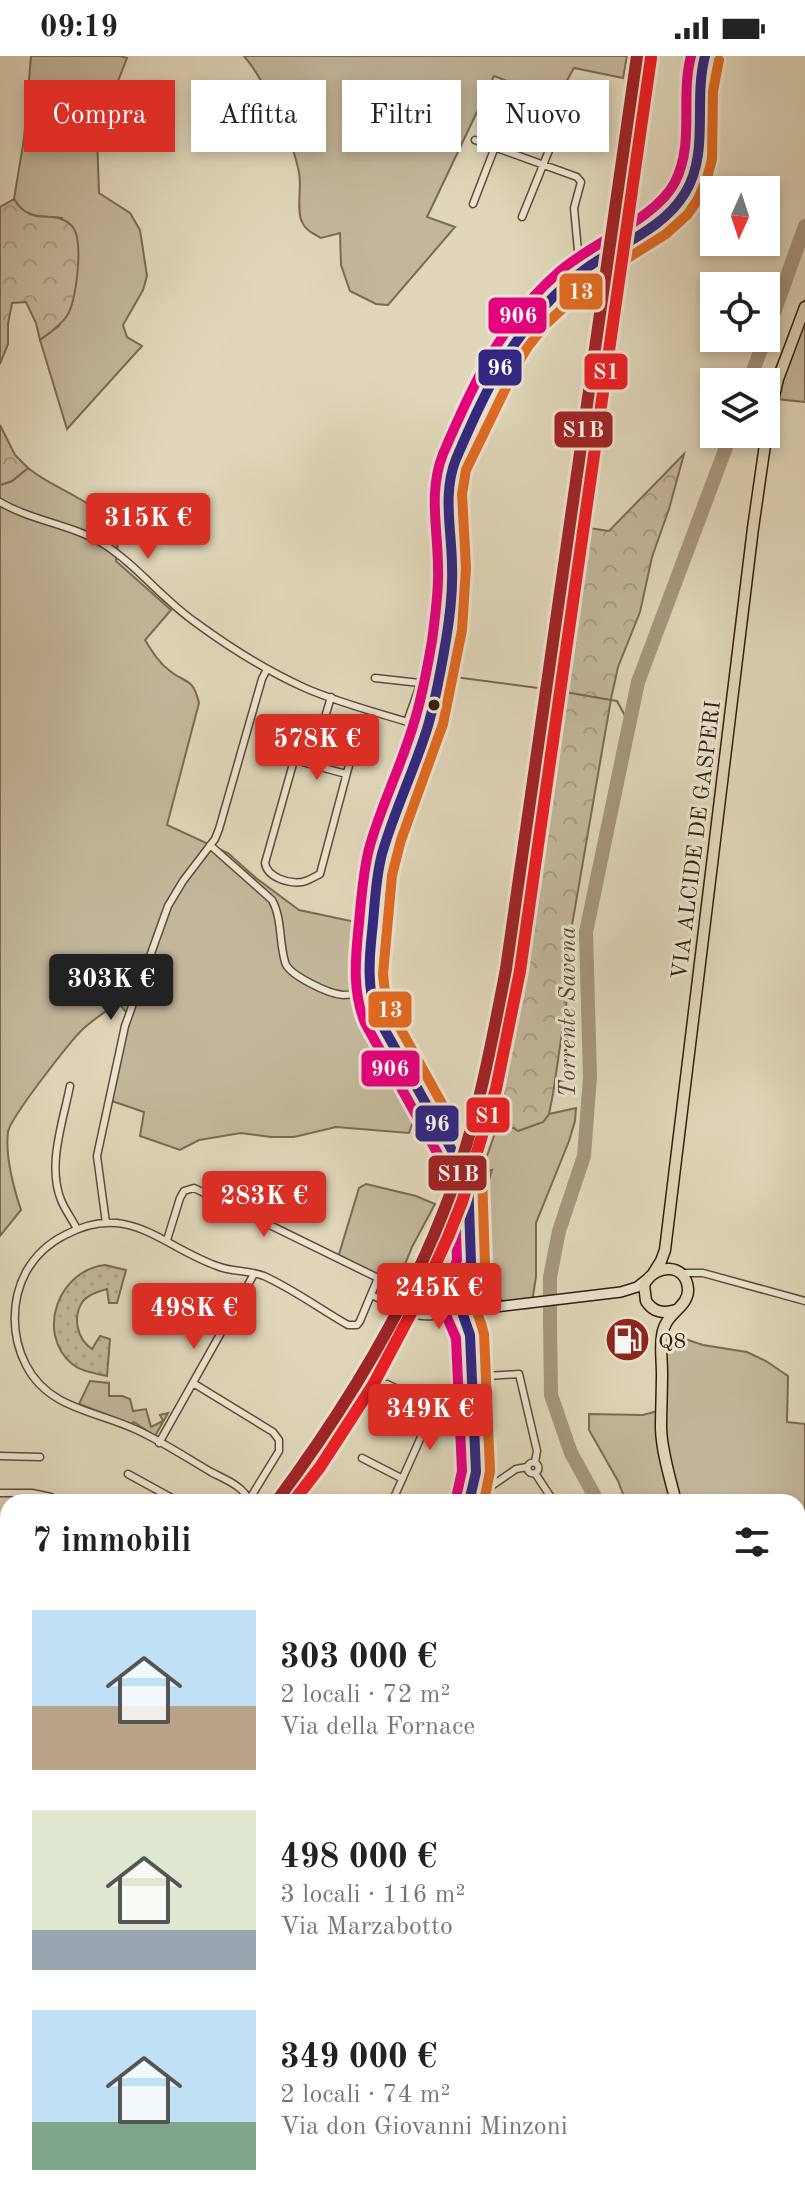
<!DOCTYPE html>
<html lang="it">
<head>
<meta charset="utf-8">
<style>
  :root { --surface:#fff; --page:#f6f6f6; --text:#222; --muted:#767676; --accent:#d93025 }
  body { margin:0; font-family:"Old Standard TT",serif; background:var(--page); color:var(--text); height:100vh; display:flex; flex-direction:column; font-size:30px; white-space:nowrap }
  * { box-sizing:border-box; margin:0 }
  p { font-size:26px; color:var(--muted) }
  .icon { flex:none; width:44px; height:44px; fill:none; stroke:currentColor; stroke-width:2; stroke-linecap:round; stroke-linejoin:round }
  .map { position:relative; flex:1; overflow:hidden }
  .panel { position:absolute; left:0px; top:1438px; width:806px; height:714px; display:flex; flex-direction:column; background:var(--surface); border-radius:24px 24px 0 0; box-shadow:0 4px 12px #0003 }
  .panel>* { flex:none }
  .top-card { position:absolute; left:24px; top:24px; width:758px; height:72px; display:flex; gap:16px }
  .needle { width:52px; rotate:183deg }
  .tools { position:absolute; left:700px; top:120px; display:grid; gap:16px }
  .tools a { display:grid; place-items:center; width:80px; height:80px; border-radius:0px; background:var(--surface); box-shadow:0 4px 12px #0003; font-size:40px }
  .price { position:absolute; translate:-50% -68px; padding:0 18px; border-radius:8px; background:var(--accent); color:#fff; font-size:26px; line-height:52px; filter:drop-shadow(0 2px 4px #0008) }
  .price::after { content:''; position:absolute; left:50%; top:48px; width:24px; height:18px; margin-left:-12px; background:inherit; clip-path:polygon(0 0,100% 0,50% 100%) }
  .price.active { background:#222; color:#fff }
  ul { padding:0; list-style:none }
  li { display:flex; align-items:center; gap:24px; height:200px; padding:0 32px }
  li span { display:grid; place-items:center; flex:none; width:224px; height:160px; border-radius:0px; color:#555 }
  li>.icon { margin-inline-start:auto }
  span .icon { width:96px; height:96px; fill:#fffc; stroke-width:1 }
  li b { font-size:34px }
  h2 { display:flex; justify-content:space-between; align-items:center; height:96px; padding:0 32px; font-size:34px }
  .chip { padding:0 28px; border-radius:0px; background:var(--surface); box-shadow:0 4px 12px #0003; font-size:28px; line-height:72px }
  .chip.active { background:var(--accent); color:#fff }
  .status { display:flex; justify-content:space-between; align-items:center; height:56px; padding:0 40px; background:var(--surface); direction:ltr }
  .status svg { height:22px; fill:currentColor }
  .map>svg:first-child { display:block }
</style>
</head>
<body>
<div class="status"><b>09:19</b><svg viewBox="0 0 49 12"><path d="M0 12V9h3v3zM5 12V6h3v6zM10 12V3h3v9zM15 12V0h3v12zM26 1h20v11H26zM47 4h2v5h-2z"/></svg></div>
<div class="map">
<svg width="805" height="2151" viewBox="0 0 805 2151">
  <defs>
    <pattern id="forest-crowns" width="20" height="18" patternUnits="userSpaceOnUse" patternTransform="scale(2)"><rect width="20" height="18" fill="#c3b79b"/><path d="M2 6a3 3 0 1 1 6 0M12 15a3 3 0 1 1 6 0" fill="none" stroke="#a89d84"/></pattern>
    <pattern id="garden-dots" width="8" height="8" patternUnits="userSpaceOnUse" patternTransform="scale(2)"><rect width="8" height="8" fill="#c3b79b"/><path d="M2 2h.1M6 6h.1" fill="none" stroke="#a89d84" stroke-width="1.8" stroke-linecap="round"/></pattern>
  </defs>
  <rect width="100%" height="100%" fill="#e0d6b9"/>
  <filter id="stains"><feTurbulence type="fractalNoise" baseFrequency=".0025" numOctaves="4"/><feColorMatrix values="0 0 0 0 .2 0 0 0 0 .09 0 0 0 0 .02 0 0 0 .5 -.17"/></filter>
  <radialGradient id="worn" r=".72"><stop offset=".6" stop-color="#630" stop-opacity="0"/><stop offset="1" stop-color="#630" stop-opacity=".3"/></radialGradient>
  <path fill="#c3b79b" stroke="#7c6a52" stroke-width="2" d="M 31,0 L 120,0 L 127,2 L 97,79 L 99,137 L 130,157 L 140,174 L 147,220 L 143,234 L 123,269 L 127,281 L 142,290 L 67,373 L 40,284 L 59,270 L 62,162 L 36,160 L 21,154 L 14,143 L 24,83 Z
    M 244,0 L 627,0 L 623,22 L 574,12 L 556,44 L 494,20 L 427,161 L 455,171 L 388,249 L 376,248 L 350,235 L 341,209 L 340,177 L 321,182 C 314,178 305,174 302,166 C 296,154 302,131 299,117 C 294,87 264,23 244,0 Z
    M 805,243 L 805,346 L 766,342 L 766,335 Z
    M 28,412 C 44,425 61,432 78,442 C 97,453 114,464 135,472 L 118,485 L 116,505 L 171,554 L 145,584 C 152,595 159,607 170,615 C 186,628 193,621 199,647 L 167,769 L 228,797 L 256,822 L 299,854 L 370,869 L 371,946 L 427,1059 L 425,1060 L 416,1057 L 409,1077 L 336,1071 L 294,1081 L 271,1081 L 241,1077 L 199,1084 L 180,1094 L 140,1080 L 144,1056 L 109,1044 L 129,960 L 118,946 C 107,955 94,963 84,972 C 71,984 10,1062 8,1076 C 5,1101 13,1130 21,1154 L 0,1180 L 0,429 L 12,425 Z
    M 576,1052 L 575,1065 L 569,1085 L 536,1167 L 536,1221 L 531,1252 C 515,1254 503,1248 493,1235 C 488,1229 481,1222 479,1214 C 471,1189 484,1139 492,1114 L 481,1117 L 500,1063 L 518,1075 L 543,1066 L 549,1058 Z
    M 366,1128 L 416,1140 L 435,1148 L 412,1191 L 395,1233 L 337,1205 L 359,1132 Z
    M 664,1276 L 703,1289 L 747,1296 L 766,1305 L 788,1320 L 787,1366 L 805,1368 L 805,1529 L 798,1533 L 798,1446 L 626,1446 L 618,1425 L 589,1374 L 589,1358 L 643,1359 L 661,1354 Z
    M 90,1325 L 109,1327 L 109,1340 L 122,1340 L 130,1343 L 133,1355 L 146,1353 L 151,1371 L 163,1365 L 160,1359 L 168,1357 L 155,1380 L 134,1366 L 132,1368 L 79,1348 Z
    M 805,1710 L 805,2151 L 589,2151 L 565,2144 L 798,2144 L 798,1714 Z
    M 0,1987 L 8,1993 L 8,2144 L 20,2144 L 17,2151 L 0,2151 Z
    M 255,2144 L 559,2144 L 560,2151 L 252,2151 Z"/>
  <path fill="url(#forest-crowns)" stroke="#7c6a52" stroke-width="2" d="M 14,143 C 32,173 54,151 72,170 C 84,183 77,245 67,260 C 60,270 50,276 40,284 L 36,267 L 26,246 L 12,247 L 8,268 L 8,288 L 0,308 L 0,151 Z
    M 0,369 L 15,399 L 28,412 L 12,425 L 0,429 Z
    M 684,398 L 669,453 L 652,501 L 640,556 L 618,611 L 611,643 L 571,875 L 568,936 L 553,1038 L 549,1058 L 543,1066 L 518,1075 L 500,1063 L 491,1041 L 517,900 L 575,470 L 609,475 Z"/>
  <path fill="url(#garden-dots)" stroke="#7c6a52" stroke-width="2" d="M 105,1209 L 126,1214 L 117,1247 L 109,1247 L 107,1233 C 99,1235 89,1238 83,1245 C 72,1261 77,1283 92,1293 L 100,1280 L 110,1283 L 107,1320 C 95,1317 82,1316 72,1308 C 35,1276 59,1214 105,1209 Z
    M 172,2144 L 255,2144 L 252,2151 L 170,2151 Z"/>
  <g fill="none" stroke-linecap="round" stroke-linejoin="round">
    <path stroke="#78674e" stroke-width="2" d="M 447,620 L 538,632
      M 565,636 L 617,645 L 630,669
      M 798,1556 L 805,1557"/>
    <path stroke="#a6977d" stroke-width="14" d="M 766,279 L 805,170
      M 749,326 L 765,282
      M 598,1446 L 571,1397 L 551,1339 L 550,1267 L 550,1221 L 559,1175 L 584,1100 L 590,1021 L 586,876 L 638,626 L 731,378
      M 88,2144 L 90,2151"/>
    <defs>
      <path id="street" d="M 475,84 L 577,121 L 581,126 L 574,152 L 580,216
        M 473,148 L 495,91
        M 522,161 L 573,35
        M 0,446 C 32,465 70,468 102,487 C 137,509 162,543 195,566 C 229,591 267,615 305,632 C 344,649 387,659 427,672
        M 375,622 L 438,629
        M 407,666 L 420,629
        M 300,683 L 352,698 L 320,818 C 314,821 308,825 302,826 C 288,828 267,821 265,807 Z
        M 317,688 L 331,641
        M 295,704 L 346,718
        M 210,789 L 272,844 C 282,862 279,885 285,906 C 288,919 329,938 343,939 C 352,939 361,937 369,936
        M 70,1030 C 63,1066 47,1109 61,1144 C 65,1154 72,1163 77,1173
        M 106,1167 L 97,1100 L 125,970 L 168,850 L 183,825 L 215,783 L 219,773 L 262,623 L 267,613
        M 167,1184 L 180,1142 L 184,1135 L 194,1132 L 378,1222 L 360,1265 L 357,1269 L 348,1269 C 320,1253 293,1233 264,1220 C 249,1214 231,1216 217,1210 C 161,1190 129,1145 65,1179 C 49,1187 35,1200 26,1216 C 11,1244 11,1280 26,1309 C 48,1353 97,1355 137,1374 C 163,1386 187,1402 211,1416 C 224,1423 244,1430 249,1445
        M 681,1217 L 703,1217 L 805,1245
        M 371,1239 L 395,1249
        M 407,1255 C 426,1265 440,1259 459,1253
        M 471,1321 L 519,1318 L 537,1395 L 535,1406
        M 193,1327 L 273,1376 L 279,1384 L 279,1395 L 249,1444
        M 387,1328 L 473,1369
        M 159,1387 L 254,1218
        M 0,1400 L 40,1401
        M 362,1402 L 401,1422
        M527.5 1412a5.5 5.5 0 1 1 11 0a5.5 5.5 0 1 1-11 0Z
        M 535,1417 L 554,1446
        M 128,1418 L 179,1446
        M 490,1431 L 516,1413 L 527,1411
        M 0,1437 L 32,1437 L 51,1441
        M 392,1446 L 433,1354 L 430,1348
        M 0,1490 L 8,1498
        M 798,1564 L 805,1566
        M 0,1584 L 8,1592
        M 0,1694 L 8,1683
        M 0,1982 L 8,1989
        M 570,2151 L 570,2144"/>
      <path id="secondary" d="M 475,1227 L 471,1206 L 468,1123 L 377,960 C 365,932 369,905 372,876 C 374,857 374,836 378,816 C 388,767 412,721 427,673 C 435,648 439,622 444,596 C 449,564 454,533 452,500 C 451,472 444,445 451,416 C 456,399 466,382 473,366 C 485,343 495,319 508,296 C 524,265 567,224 596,205 C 627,184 666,170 686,136 C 714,86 688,48 705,0
        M 479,1253 L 621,1236 L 637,1231 L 646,1224
        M 462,1256 L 474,1255 L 481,1249 L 483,1238 L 475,1227 C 463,1226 450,1231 454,1246 C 457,1256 457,1247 462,1256 C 466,1260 467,1270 469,1276
        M 469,1446 L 474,1430 L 476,1416 L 470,1279 L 474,1255
        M 0,1809 L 8,1797
        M 23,2151 L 26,2144"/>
      <path id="primary" d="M 654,1216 L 661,1205 L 665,1194 L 753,472 L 769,361 L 778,323 L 805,251
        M 676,1254 C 663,1258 653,1256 646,1245 L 644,1229 C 655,1207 686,1207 688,1233 C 689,1252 664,1257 662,1280 C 660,1292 662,1305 662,1317 C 662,1336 661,1354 661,1373 C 662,1397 670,1422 676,1446
        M 0,2030 L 8,2026"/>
    </defs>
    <use href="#street" stroke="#5f4c34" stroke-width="9"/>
    <use href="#secondary" stroke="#341e08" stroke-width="12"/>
    <use href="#primary" stroke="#341e08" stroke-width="13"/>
    <use href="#street" stroke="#ebe4d2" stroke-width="6"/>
    <use href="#secondary" stroke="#ebe4d2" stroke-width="9"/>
    <use href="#primary" stroke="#e0d6b9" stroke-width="10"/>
    <defs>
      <path id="rail" d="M 283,1446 L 365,1324 L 419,1222 L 455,1144 L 489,1031 L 511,913 L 642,0
        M 0,1864 L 8,1852"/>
    </defs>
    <use href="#rail" stroke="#341e08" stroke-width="5"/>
    <use href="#rail" stroke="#ebe4d2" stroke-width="2" stroke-dasharray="6" stroke-linecap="butt"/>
    <defs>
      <path id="bus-1" d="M 469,1446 L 476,1416 L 470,1279 L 462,1256 L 456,1250 L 453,1242 L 455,1234 L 464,1227 L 471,1206 L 468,1123 L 377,960 C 367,932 369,905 372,876 C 375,850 375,824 382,798 C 394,755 414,715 427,673 C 436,644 441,613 446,584 C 450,560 453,536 452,511 C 452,475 442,438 456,403 C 488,329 518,264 584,214 C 617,189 663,174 685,137 C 710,96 693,46 705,0"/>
      <path id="bus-2" d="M 481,1267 L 484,1278 L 490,1415 L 484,1446
        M 483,1274 L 475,1250 L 468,1242 L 477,1233 L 485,1208 L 482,1120 L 390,954 L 385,937 L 383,918 L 392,819 L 401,784 L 443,668 L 462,574 L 466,512 L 462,438 L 466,414 L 516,311 L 527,292 L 546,268 L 593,224 L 666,178 L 688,158 L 698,143 L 707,122 L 712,103 L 713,35 L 719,4"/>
      <path id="bus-3" d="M 456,1442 L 462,1415 L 456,1282 L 439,1243 L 442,1228 L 452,1219 L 457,1204 L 454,1127 L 365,967 C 353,937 355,908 358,877 C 361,849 362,821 369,793 C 379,756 396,721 408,685 C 420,652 426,619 432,585 C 435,561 439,536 438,512 C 438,473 428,436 443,398 C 473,328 501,266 560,215 C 592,187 657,162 675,126 C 695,87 680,42 691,0"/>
    </defs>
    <use href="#bus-1" stroke="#ebe4d2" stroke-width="16"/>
    <use href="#bus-2" stroke="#ebe4d2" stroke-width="16"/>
    <use href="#bus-3" stroke="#ebe4d2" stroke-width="16"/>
    <use href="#bus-1" stroke="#312783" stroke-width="10"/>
    <use href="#bus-2" stroke="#e16a22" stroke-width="10"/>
    <use href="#bus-3" stroke="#e5007d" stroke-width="10"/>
    <defs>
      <path id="rail-1" d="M 276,1446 C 345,1353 407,1253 448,1144 C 476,1070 491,991 506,913 L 637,0"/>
      <path id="rail-2" d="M 293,1446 L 320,1411 L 373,1329 L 427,1227 L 448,1181 L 462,1146 L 496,1033 L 520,915 L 651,2"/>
    </defs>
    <use href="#rail-1" stroke="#ebe4d2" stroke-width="18"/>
    <use href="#rail-2" stroke="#ebe4d2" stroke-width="18"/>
    <use href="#rail-1" stroke="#a02225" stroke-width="12"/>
    <use href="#rail-2" stroke="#ed1d24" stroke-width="12"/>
  </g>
  <defs>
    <symbol id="fuel-disc" viewBox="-11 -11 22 22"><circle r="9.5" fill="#8f2418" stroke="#ebe4d2"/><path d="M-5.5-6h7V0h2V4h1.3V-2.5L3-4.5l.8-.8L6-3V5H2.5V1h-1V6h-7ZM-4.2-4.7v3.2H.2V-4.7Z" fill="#fff"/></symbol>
  </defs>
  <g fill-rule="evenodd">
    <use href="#fuel-disc" x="602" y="1258" width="51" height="51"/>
  </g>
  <circle fill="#341e08" stroke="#ebe4d2" stroke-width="3" cx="434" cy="649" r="7"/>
  <g text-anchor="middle" stroke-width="6" stroke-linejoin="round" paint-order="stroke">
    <g font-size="22" fill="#341e08" stroke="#ebe4d2">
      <text transform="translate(695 784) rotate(-83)" y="8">VIA ALCIDE DE GASPERI</text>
    </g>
    <g font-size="22" fill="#341e08" stroke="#ebe4d2" text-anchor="start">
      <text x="658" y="1292">Q8</text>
    </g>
    <g font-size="24" font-style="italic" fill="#5c4831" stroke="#ebe4d2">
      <text transform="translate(567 956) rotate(-90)" y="8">Torrente Savena</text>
    </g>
  </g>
  <g stroke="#ebe4d2" stroke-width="3">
    <rect x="558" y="216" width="46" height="39" rx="8" fill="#e16a22"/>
    <rect x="487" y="240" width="61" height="39" rx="8" fill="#e5007d"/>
    <rect x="477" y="292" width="46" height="39" rx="8" fill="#312783"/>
    <rect x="583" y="296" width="46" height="39" rx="8" fill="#ed1d24"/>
    <rect x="553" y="354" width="61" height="39" rx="8" fill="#a02225"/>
    <rect x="367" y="934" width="46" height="39" rx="8" fill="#e16a22"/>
    <rect x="360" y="993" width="61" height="39" rx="8" fill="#e5007d"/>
    <rect x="465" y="1040" width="46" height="38" rx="8" fill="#ed1d24"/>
    <rect x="414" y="1048" width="46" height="39" rx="8" fill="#312783"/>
    <rect x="427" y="1098" width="61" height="38" rx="8" fill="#a02225"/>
  </g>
  <g font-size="22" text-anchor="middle" font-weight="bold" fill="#fff">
    <text x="581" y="243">13</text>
    <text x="518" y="267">906</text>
    <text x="500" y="319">96</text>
    <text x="606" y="323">S1</text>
    <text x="583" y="381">S1B</text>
    <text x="390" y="961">13</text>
    <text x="390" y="1020">906</text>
    <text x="488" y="1067">S1</text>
    <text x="437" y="1075">96</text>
    <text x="458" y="1125">S1B</text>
  </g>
  <rect width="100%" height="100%" filter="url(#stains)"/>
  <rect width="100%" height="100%" fill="url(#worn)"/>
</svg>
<div class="tools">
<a><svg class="needle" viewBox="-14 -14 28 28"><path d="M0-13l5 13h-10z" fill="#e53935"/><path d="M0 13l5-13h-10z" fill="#767676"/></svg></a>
<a><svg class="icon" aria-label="locate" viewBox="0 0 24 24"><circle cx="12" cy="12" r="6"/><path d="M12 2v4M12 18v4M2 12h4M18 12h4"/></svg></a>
<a><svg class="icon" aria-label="layers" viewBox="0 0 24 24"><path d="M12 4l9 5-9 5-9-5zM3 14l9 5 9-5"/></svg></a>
</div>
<b class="price" style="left:148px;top:505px">315K €</b>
<b class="price" style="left:317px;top:726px">578K €</b>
<b class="price active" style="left:111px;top:966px">303K €</b>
<b class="price" style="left:264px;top:1183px">283K €</b>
<b class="price" style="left:439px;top:1275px">245K €</b>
<b class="price" style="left:194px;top:1295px">498K €</b>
<b class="price" style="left:430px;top:1396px">349K €</b>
<div class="top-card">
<a class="chip active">Compra</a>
<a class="chip">Affitta</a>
<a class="chip">Filtri</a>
<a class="chip">Nuovo</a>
</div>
<section class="panel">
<h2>7 immobili<svg class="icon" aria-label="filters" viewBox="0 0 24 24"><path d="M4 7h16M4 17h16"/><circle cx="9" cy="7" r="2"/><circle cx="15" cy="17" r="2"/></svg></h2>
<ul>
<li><span style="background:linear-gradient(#bfe0f5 60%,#b9a48a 0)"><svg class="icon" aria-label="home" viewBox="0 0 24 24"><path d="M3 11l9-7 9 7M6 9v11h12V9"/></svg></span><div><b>303 000 €</b><p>2 locali · 72 m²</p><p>Via della Fornace</p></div></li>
<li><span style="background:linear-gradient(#dfe7d0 75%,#9aa5b1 0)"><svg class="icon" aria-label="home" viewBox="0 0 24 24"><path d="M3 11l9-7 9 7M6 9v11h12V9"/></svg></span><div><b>498 000 €</b><p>3 locali · 116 m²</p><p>Via Marzabotto</p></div></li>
<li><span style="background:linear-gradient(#bfe0f5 70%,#7fa58c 0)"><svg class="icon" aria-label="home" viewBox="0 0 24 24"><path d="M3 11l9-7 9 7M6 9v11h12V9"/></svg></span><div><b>349 000 €</b><p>2 locali · 74 m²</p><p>Via don Giovanni Minzoni</p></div></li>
</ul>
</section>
</div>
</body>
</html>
